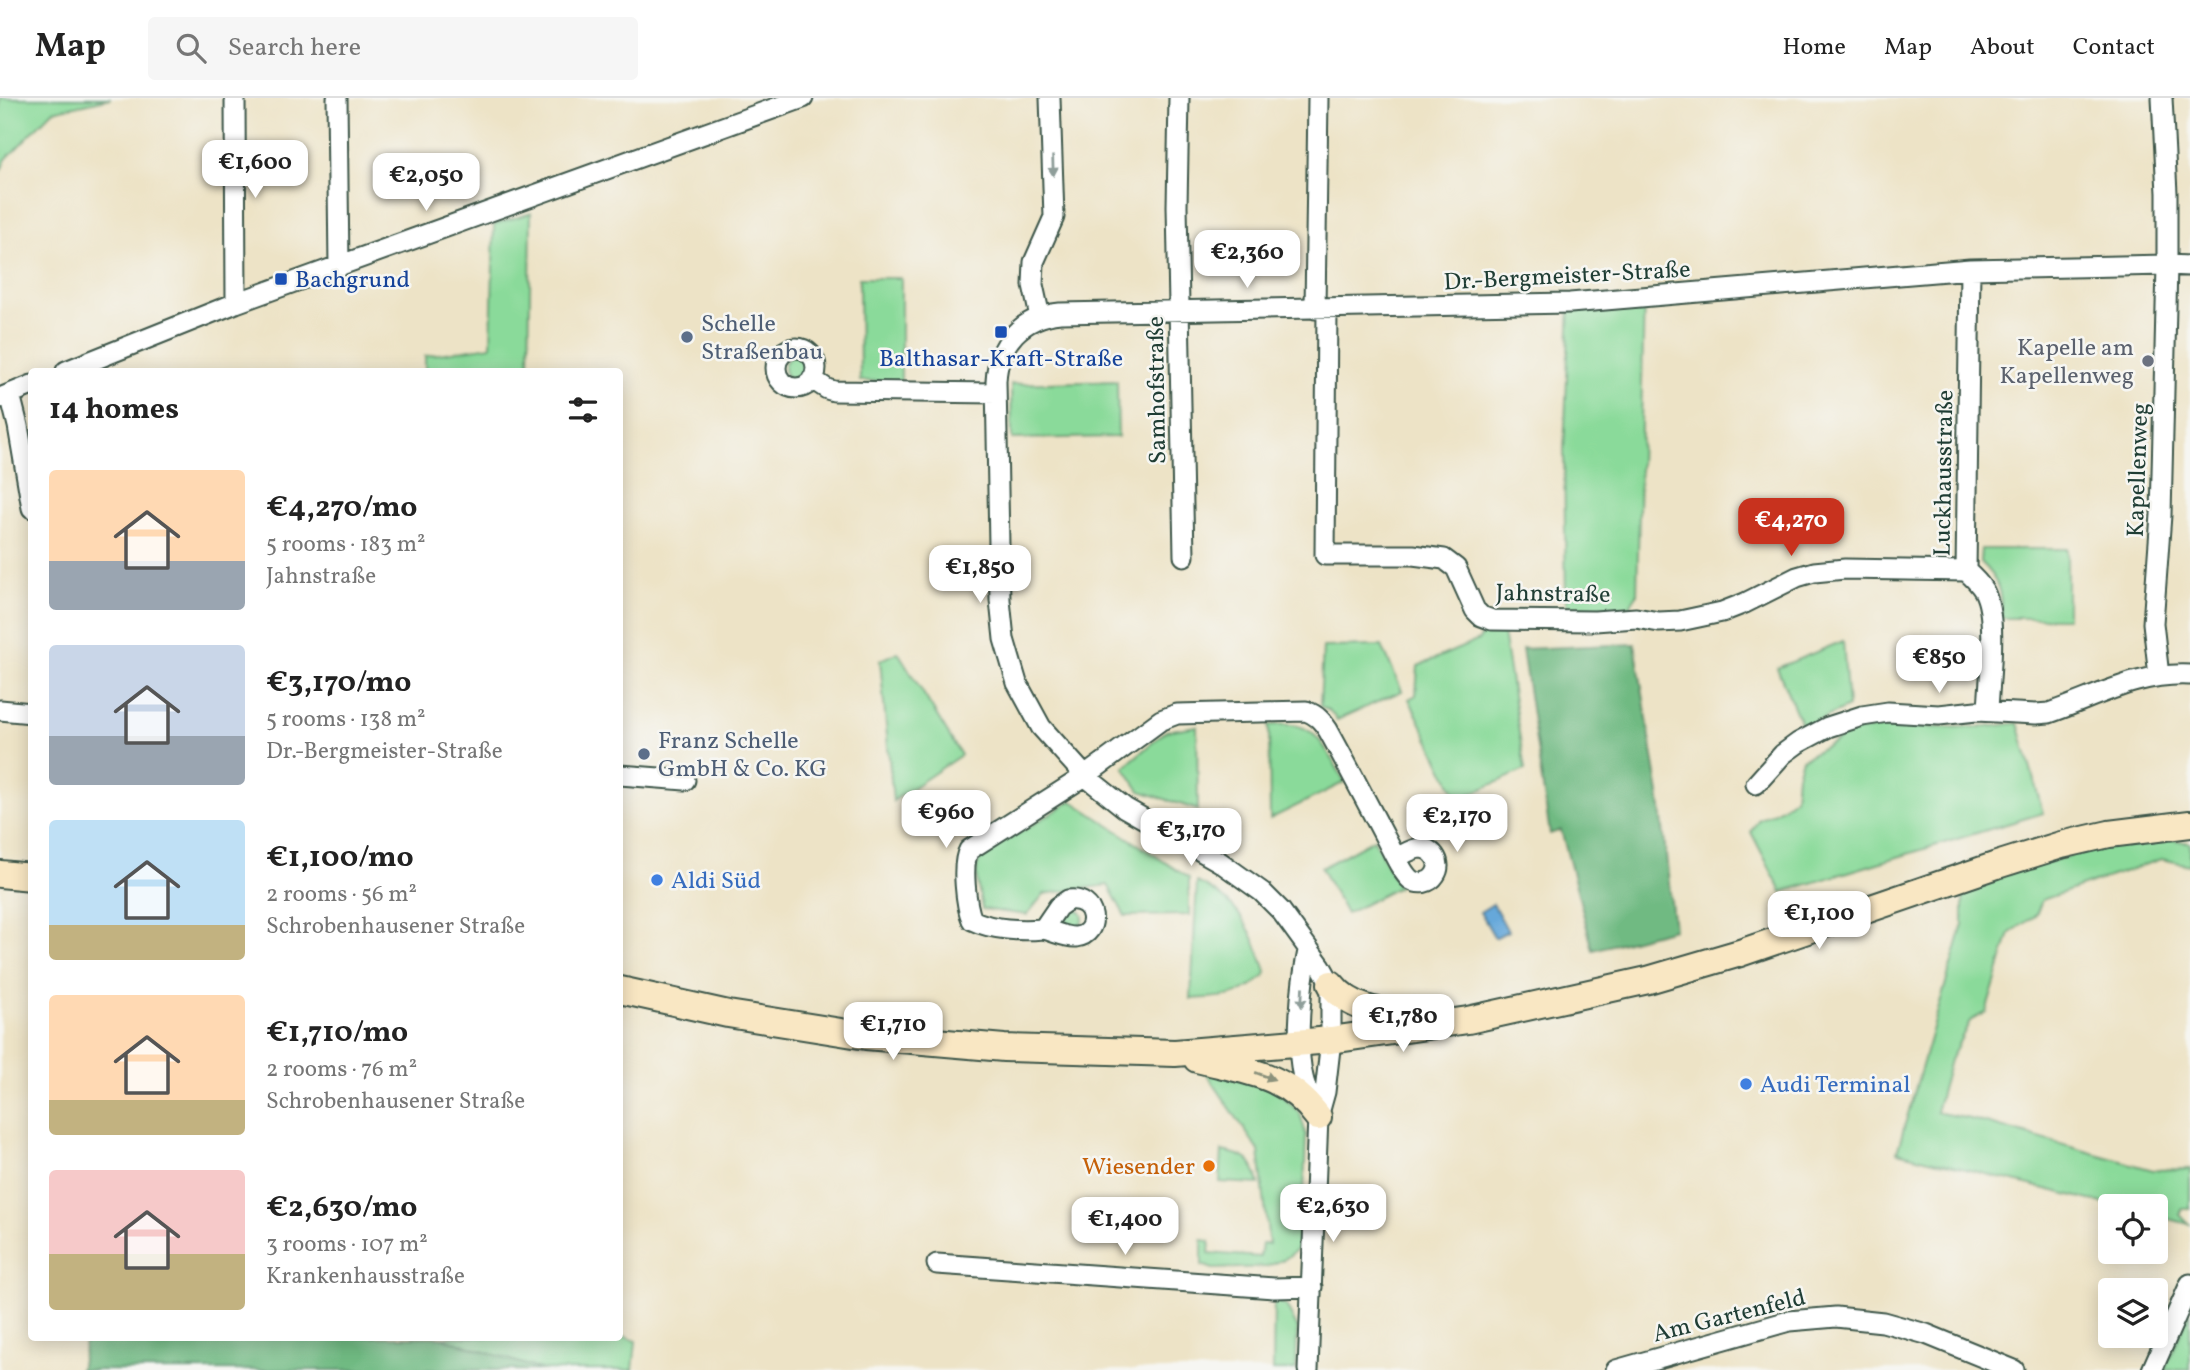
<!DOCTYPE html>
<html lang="en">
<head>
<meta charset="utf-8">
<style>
  :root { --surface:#fff; --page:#f6f6f6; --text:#222; --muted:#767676; --line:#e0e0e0; --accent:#c8321e }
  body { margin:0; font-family:Vollkorn,serif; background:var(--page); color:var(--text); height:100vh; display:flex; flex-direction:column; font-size:26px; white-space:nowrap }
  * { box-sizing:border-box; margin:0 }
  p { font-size:23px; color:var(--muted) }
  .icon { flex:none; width:38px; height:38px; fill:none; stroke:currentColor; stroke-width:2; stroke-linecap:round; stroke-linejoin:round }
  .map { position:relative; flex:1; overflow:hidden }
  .drawer { position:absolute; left:28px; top:270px; width:595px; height:973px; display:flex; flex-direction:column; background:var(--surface); border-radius:7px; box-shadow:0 4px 18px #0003 }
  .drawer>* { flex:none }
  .tools { position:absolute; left:2098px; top:1096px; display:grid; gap:14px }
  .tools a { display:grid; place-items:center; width:70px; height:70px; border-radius:7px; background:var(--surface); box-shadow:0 4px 18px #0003; font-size:35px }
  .price { position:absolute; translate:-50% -60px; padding:0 16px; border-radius:14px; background:#fff; color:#222; font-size:23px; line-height:46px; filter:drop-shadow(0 2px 4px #0008) }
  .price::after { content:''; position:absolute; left:50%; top:42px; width:21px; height:16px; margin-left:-10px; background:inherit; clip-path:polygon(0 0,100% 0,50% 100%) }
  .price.on { background:var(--accent); color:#fff }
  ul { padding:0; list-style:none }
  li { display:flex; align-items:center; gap:21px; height:175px; padding:0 21px }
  li span { display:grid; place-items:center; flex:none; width:196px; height:140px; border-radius:7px; color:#555 }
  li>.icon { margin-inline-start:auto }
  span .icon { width:84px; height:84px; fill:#fffc; stroke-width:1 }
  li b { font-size:30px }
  h2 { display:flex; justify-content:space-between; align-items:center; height:84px; padding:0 21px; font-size:30px }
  header { display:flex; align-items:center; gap:42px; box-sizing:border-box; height:98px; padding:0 35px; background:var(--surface); border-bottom:2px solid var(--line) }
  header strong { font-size:33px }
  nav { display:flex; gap:38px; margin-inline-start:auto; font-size:24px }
  .search { width:490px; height:63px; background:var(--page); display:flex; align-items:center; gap:18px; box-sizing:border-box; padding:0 24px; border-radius:7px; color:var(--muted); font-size:26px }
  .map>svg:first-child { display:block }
</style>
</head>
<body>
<header>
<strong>Map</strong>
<div class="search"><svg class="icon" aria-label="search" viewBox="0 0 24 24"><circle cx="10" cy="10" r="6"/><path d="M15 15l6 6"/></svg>Search here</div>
<nav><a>Home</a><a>Map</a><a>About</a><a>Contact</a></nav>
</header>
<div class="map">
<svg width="2190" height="1272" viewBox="0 0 2190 1272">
  <rect width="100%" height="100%" fill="#f6f6f2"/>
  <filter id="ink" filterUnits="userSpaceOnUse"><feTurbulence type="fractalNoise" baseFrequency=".0143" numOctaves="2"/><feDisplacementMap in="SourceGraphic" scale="14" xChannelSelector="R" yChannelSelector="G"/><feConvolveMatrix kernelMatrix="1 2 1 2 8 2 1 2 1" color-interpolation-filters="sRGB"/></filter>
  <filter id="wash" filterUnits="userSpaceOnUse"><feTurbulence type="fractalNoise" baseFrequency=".00686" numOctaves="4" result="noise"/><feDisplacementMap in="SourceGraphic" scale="28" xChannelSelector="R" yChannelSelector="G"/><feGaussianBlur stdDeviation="1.57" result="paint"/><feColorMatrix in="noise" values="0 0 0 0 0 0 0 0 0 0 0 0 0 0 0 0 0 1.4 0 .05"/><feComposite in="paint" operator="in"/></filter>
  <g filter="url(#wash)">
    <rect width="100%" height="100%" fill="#ede3c6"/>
    <path fill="#8ada9a" stroke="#548c67" stroke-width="2" d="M 0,0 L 111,0 L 53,13 L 6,61 L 0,74 Z
      M 531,115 L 529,273 L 425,273 L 425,258 L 491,248 L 494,126 Z
      M 859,180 L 901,180 L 901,283 L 860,283 Z
      M 1644,200 L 1637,497 L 1629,509 L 1566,510 L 1564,352 L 1570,205 Z
      M784 270a12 12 0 1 1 24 0a12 12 0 1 1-24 0Z
      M 1117,283 L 1118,339 L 1012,341 L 1011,286 Z
      M 1981,451 L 2067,451 L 2067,520 L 2002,520 C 2001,494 2000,483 1980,464 Z
      M 1487,528 L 1502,529 L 1525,672 L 1464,699 L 1456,697 L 1409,601 L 1416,597 L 1418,568 L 1479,542 Z
      M 1843,543 L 1848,609 L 1803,630 L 1777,570 Z
      M 1382,548 L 1402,593 L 1337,622 L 1330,613 L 1320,608 L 1323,549 Z
      M 898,554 L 961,657 L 893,703 L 880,562 Z
      M 2018,625 L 2043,715 L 1782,794 L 1751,734 L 1758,722 L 1782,710 L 1795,700 L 1797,677 L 1802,661 L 1852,634 L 1877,630 L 1987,629 Z
      M 1269,627 C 1279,627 1289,625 1298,628 C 1321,633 1334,666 1345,684 L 1270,721 Z
      M 1197,628 L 1198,712 L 1140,693 L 1124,669 L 1166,633 Z
      M 1072,703 L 1189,780 L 1189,817 L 1125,818 L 1108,787 L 1044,796 L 1027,817 L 982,811 C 980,794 970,769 984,756 Z
      M 2163,739 L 2190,745 L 2190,767 L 2161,761 L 2042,802 L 2036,817 L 2010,835 L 1986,914 L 1970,923 L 1950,962 L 1936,1014 L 1975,1022 L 2153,1072 L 2190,1071 L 2190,1111 L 2182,1111 L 2180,1117 L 2189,1126 L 2156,1118 L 2156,1108 L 2114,1108 L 1897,1054 L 1963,826 L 1963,789 L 2098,749 Z
      M 1374,741 L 1398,789 L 1346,816 L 1321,770 Z
      M 1197,784 C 1239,804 1252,831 1266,873 L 1265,878 C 1236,902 1226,898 1191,901 Z
      M1065 820a9 9 0 1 1 18 0a9 9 0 1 1-18 0Z
      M 1205,973 L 1273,988 L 1300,1015 L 1306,1037 L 1303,1122 L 1301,1143 L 1296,1152 L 1285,1161 L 1266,1169 L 1213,1171 L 1202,1167 L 1202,1142 L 1210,1143 L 1209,1155 L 1260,1159 L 1262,1146 L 1269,1146 L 1259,1053 Z
      M 1222,1053 C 1245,1057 1254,1061 1259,1086 L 1220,1084 Z
      M 1274,1202 L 1286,1207 L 1297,1229 L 1296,1272 L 1273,1272 Z
      M 2190,1214 L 2190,1272 L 2164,1272 Z
      M 620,1237 L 636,1243 L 633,1272 L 542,1272 L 440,1239 L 620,1239 Z"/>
    <path fill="#6fba82" stroke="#477c5b" stroke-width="2" d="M 1635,546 L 1660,702 L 1674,831 L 1593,852 L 1561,732 L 1550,736 L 1522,551 Z
      M 86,1239 L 440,1239 L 542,1272 L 80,1272 Z"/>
    <path fill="#66a8da" stroke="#427287" stroke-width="2" d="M 1493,806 L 1508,833 L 1495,840 L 1480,814 Z"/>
  </g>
  <g filter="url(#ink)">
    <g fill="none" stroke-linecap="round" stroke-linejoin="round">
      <defs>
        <path id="street" d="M 235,0 L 236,205
          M 337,0 L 339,169
          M 1179,0 L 1177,108 L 1184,458
          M 1970,171 L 1966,473 C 1973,479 1979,485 1984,493 C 1998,520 1989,582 1988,613
          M 1315,211 L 1318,0
          M 1327,211 L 1325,457 L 1413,457 L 1444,461 L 1456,470 L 1475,512 L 1481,518 L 1492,522 L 1595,523 L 1636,520 L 1659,524 L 1680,523 L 1722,514 L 1745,505 L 1797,479 L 1814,474 L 1845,471 L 1966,473
          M 1040,219 L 1033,187 L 1034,164 L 1054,119 L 1050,0
          M776 270a20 20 0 1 1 40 0a20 20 0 1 1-40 0Z
          M 66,273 L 236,205 L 803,0
          M 812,281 L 827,291 L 834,293 L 996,295
          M 10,296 L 18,328 L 32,410
          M 0,300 L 32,287
          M 2159,578 L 2153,525 L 2161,417 L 2167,167 L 2167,95 L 2162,0
          M 0,612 L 32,615
          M 620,677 L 685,682
          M 1756,686 L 1783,656 L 1798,645 L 1828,629 L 1862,618 L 1888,614 L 1939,617 L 1976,613 L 2036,616 L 2049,615 C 2096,599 2139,574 2190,577
          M 1068,802 C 1097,798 1101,836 1076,839 C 1066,840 1053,833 1043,831 L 1058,809 Z
          M 1043,831 C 1022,833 992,832 972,822 C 966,808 961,766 969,752 L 1085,678 L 1161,622 L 1177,616 L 1306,613 C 1317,617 1322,623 1328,632 C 1348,668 1367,705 1386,741 C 1392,752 1402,775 1411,782 C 1419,787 1430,785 1435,777 C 1443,766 1434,751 1421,750 C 1413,750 1404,756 1396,760
          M 1308,853 C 1301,886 1295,946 1303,979 C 1305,990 1311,1000 1315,1010
          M 937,1166 L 1274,1190 L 1312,1189
          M 1308,1272 L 1318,1019 L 1325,994 L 1331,942 L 1331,886 L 1321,868 L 1281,813 L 1262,794 L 1220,764 L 1125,710 L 1085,678 L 1041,629 L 1017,585 L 1004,541 L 1000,502 L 996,283 C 998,245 1022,219 1060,215 L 1570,205 L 1970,171 L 2167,167 L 2190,168
          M 1616,1272 L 1789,1223 L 1836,1219 L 1883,1224 L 1926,1236 L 2014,1272
          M 2152,1272 L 2190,1186"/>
        <path id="secondary" d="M 0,776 L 32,779
          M 1331,886 C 1354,916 1390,915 1425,918
          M 620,892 L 728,916 L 866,938 L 1004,950 L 1175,955 L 1331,942 L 1468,922 L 1648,882 L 1740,855 L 1997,767 L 2061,747 L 2109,736 L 2190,726
          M 1197,961 C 1246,973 1286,975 1318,1019"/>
      </defs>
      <use href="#street" stroke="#3e564a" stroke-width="23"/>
      <use href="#secondary" stroke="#3e564a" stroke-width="30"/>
      <use href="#street" stroke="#fff" stroke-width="19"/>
      <use href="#secondary" stroke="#f9e7c3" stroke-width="26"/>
    </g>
    <defs><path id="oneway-solid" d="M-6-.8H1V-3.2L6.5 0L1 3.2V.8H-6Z" transform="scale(1.75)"/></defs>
    <g fill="#8f9e9a">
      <use href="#oneway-solid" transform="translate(1053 68) rotate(88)"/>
      <use href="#oneway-solid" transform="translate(1302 899) rotate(93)"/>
    </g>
    <use fill="#8c927c" href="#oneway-solid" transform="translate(1265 978) rotate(20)"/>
  </g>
  <g fill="#1a4fb4" stroke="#f6f6f2" stroke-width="2.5">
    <rect x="274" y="174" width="14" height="14" rx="3.5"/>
    <rect x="994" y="227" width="14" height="14" rx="3.5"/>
  </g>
  <g fill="#5c6f8a" stroke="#f6f6f2" stroke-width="2.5">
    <circle cx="687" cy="239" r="7"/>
    <circle cx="644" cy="656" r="7"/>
  </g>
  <circle fill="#6b7280" stroke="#f6f6f2" stroke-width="2.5" cx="2148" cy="263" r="7"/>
  <g fill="#3f7fe0" stroke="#f6f6f2" stroke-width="2.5">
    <circle cx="657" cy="782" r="7"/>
    <circle cx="1746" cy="986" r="7"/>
  </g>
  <circle fill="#e8710a" stroke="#f6f6f2" stroke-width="2.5" cx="1209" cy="1068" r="7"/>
  <g text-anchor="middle" stroke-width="5" stroke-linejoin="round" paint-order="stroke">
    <g font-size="24" fill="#1f3d34" stroke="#f6f6f2">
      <text transform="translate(1567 177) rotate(-3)" y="8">Dr.-Bergmeister-Straße</text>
      <text transform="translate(1156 292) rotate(-91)" y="8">Samhofstraße</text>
      <text transform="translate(2137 372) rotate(-88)" y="8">Kapellenweg</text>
      <text transform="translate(1943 375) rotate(-89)" y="8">Luckhausstraße</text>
      <text transform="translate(1553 495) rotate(1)" y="8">Jahnstraße</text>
      <text transform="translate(1729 1217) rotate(-14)" y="8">Am Gartenfeld</text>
    </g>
    <g font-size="24" fill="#164399" stroke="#f6f6f2" text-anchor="start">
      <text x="295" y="189">Bachgrund</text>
      <text x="1001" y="268" text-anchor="middle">Balthasar-Kraft-Straße</text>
    </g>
    <g font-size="24" fill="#4e5e75" stroke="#f6f6f2" text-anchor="start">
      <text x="701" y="233">Schelle<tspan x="701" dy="28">Straßenbau</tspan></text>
      <text x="658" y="650">Franz Schelle<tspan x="658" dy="28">GmbH &amp; Co. KG</tspan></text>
    </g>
    <g font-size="24" fill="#5b616d" stroke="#f6f6f2" text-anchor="end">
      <text x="2134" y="257">Kapelle am<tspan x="2134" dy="28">Kapellenweg</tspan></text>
    </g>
    <g font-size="24" fill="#366cbe" stroke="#f6f6f2" text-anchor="start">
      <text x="671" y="790">Aldi Süd</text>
      <text x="1760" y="994">Audi Terminal</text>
    </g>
    <g font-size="24" fill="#c56008" stroke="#f6f6f2" text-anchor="end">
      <text x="1195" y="1076">Wiesender</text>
    </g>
  </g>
</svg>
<div class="tools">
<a><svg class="icon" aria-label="locate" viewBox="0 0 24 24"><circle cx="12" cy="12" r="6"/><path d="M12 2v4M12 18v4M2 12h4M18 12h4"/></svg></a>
<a><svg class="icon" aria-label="layers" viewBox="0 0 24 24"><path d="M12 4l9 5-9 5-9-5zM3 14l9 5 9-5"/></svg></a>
</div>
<b class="price" style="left:255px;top:102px">€1,600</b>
<b class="price" style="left:426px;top:115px">€2,050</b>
<b class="price" style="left:1247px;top:192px">€2,360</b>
<b class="price on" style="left:1791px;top:460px">€4,270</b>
<b class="price" style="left:980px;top:507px">€1,850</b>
<b class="price" style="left:1939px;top:597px">€850</b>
<b class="price" style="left:946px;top:752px">€960</b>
<b class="price" style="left:1457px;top:756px">€2,170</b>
<b class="price" style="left:1191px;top:770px">€3,170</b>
<b class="price" style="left:1819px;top:853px">€1,100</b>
<b class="price" style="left:1403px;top:956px">€1,780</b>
<b class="price" style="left:893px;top:964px">€1,710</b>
<b class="price" style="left:1333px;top:1146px">€2,630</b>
<b class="price" style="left:1125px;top:1159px">€1,400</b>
<section class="drawer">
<h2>14 homes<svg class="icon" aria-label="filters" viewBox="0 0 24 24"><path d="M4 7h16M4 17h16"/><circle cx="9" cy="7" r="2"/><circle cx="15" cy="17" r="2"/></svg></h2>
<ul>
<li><span style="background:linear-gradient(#ffd9b3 65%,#9aa5b1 0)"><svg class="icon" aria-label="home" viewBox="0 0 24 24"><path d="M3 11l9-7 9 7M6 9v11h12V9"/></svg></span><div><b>€4,270/mo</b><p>5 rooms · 183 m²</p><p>Jahnstraße</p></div></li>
<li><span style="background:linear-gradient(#c9d6e8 65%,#9aa5b1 0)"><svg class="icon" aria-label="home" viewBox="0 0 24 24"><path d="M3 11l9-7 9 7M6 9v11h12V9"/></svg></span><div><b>€3,170/mo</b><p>5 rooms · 138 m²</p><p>Dr.-Bergmeister-Straße</p></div></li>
<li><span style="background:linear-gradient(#bfe0f5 75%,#c2b280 0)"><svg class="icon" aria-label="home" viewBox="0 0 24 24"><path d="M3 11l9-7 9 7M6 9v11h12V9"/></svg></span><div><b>€1,100/mo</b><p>2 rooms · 56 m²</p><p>Schrobenhausener Straße</p></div></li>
<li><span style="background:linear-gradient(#ffd9b3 75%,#c2b280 0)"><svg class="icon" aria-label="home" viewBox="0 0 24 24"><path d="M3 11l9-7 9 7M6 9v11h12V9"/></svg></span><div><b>€1,710/mo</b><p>2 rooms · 76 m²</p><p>Schrobenhausener Straße</p></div></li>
<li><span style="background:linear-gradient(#f6c9c9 60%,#c2b280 0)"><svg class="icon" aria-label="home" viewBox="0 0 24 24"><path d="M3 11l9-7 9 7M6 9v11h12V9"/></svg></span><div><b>€2,630/mo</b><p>3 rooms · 107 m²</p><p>Krankenhausstraße</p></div></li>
</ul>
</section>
</div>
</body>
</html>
